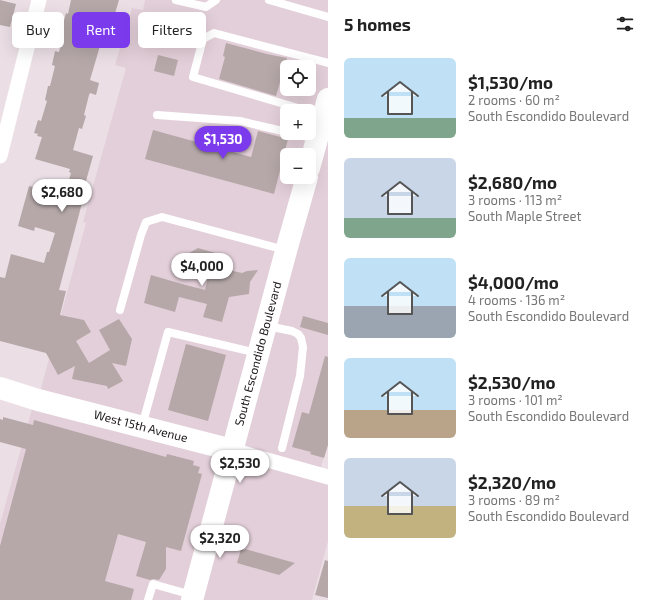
<!DOCTYPE html>
<html lang="en">
<head>
<meta charset="utf-8">
<style>
  :root { --surface:#fff; --page:#f6f6f6; --text:#222; --muted:#767676; --accent:#7c3aed }
  body { margin:0; font-family:"Exo 2",sans-serif; background:var(--page); color:var(--text); height:100vh; display:flex; flex-direction:column; font-size:15px; white-space:nowrap }
  * { box-sizing:border-box; margin:0 }
  p { font-size:13px; color:var(--muted) }
  .icon { flex:none; width:22px; height:22px; fill:none; stroke:currentColor; stroke-width:2; stroke-linecap:round; stroke-linejoin:round }
  .map { position:relative; flex:1; overflow:hidden }
  .sheet { display:flex; flex-direction:column; background:var(--surface); width:324px }
  .sheet>* { flex:none }
  .guide { position:absolute; left:12px; top:12px; width:256px; height:36px; display:flex; gap:8px }
  .buttons { position:absolute; left:280px; top:60px; display:grid; gap:8px }
  .buttons a { display:grid; place-items:center; width:36px; height:36px; border-radius:6px; background:var(--surface); box-shadow:0 4px 16px #0002; font-size:20px }
  .price { position:absolute; translate:-50% -34px; padding:0 9px; border-radius:14px; background:#fff; color:#222; font-size:13px; line-height:26px; filter:drop-shadow(0 1px 2px #0008) }
  .price::after { content:''; position:absolute; left:50%; top:24px; width:12px; height:9px; margin-left:-6px; background:inherit; clip-path:polygon(0 0,100% 0,50% 100%) }
  .price.current { background:var(--accent); color:#fff }
  ul { padding:0; list-style:none }
  li { display:flex; align-items:center; gap:12px; height:100px; padding:0 16px }
  li span { display:grid; place-items:center; flex:none; width:112px; height:80px; border-radius:6px; color:#555 }
  li>.icon { margin-inline-start:auto }
  span .icon { width:48px; height:48px; fill:#fffc; stroke-width:1 }
  li b { font-size:17px }
  h2 { display:flex; justify-content:space-between; align-items:center; height:48px; padding:0 16px; font-size:17px }
  .chip { padding:0 14px; border-radius:6px; background:var(--surface); box-shadow:0 4px 16px #0002; font-size:14px; line-height:36px }
  .chip.current { background:var(--accent); color:#fff }
  main { display:flex; flex:1; min-height:0 }
  .map>svg:first-child { display:block }
</style>
</head>
<body>
<main>
<div class="map">
<svg width="328" height="600" viewBox="0 0 328 600">
  <rect width="100%" height="100%" fill="#ebdfe5"/>
  <path fill="#e3cfd9" fill-rule="evenodd" d="M 145,0 L 328,0 L 328,443 L 319,474 L 328,477 L 328,541 L 312,600 L 0,600 L 0,524 L 35,398 L 38,399 L 86,223 L 83,222 L 126,68 L 115,65 L 132,8 L 143,10 ZM 287,67 L 309,67 L 309,89 L 287,89 ZM 287,111 L 309,111 L 309,133 L 287,133 ZM 287,155 L 309,155 L 309,177 L 287,177 Z"/>
  <path fill="#b6a8a9" d="M 0,0 L 16,4 L 10,27 L 0,25 Z
    M 71,0 L 119,0 L 107,40 L 102,39 L 90,80 L 99,83 L 96,95 L 90,93 L 89,95 L 84,115 L 86,116 L 82,129 L 79,128 L 73,150 L 93,156 L 84,188 L 86,188 L 59,290 L 66,291 L 60,315 L 84,320 L 91,332 L 76,341 L 89,363 L 110,350 L 99,330 L 119,319 L 132,339 L 126,366 L 112,363 L 123,381 L 108,389 L 107,386 L 72,379 L 75,366 L 58,375 L 46,353 L 0,341 L 0,277 L 5,278 L 11,254 L 44,263 L 47,252 L 49,252 L 55,233 L 35,227 L 34,231 L 18,226 L 29,186 L 45,190 L 44,193 L 64,198 L 71,173 L 69,172 L 70,169 L 35,159 L 42,137 L 37,136 L 38,134 L 34,133 L 38,120 L 41,121 L 47,101 L 45,100 L 48,86 L 50,86 L 55,66 L 52,65 L 55,51 L 59,52 L 64,30 L 64,29 L 62,28 L 66,13 L 68,14 Z
    M 226,43 L 267,54 L 287,58 L 276,96 L 219,79 L 225,57 L 223,56 Z
    M 158,55 L 178,60 L 174,76 L 154,71 Z
    M 153,130 L 251,157 L 258,131 L 288,139 L 274,194 L 145,159 Z
    M 198,248 L 219,254 L 218,259 L 224,269 L 242,273 L 247,271 L 258,270 L 250,282 L 249,294 L 229,297 L 222,322 L 203,317 L 207,304 L 179,297 L 175,312 L 144,303 L 151,275 L 182,284 L 205,290 L 210,270 L 197,266 L 189,253 Z
    M 303,316 L 328,323 L 328,335 L 300,327 Z
    M 186,344 L 226,355 L 208,421 L 168,410 Z
    M 325,356 L 328,357 L 328,445 L 324,458 L 310,454 L 311,452 L 292,447 L 302,412 L 309,414 Z
    M 3,417 L 33,425 L 34,420 L 166,457 L 167,454 L 194,461 L 193,465 L 200,467 L 198,473 L 202,474 L 181,551 L 166,547 L 166,569 L 159,580 L 154,579 L 150,580 L 136,576 L 146,542 L 118,534 L 105,581 L 134,589 L 131,600 L 0,600 L 0,546 L 26,449 L 0,442 L 0,419 L 3,420 Z
    M 241,549 L 245,550 L 245,549 L 295,563 L 279,575 L 237,563 Z
    M 325,560 L 328,561 L 328,598 L 315,595 Z"/>
  <g fill="none" stroke-linecap="round" stroke-linejoin="round">
    <path stroke="#fff" stroke-width="8" d="M 176,0 L 206,7 L 216,0
      M 269,0 L 328,17
      M 308,111 L 193,77 L 203,39 L 214,33 L 328,63
      M 157,115 L 240,121 L 287,132
      M 291,133 L 316,139
      M 120,310 L 141,235 L 146,222 L 162,217 L 285,250
      M 267,326 L 292,331 L 298,334 L 301,338 L 303,347 L 300,376 L 282,448
      M 142,426 L 168,332 L 257,353
      M 148,600 L 153,584 L 192,595"/>
    <path stroke="#fff" stroke-width="15" d="M 0,156 L 39,0
      M 232,450 L 328,477"/>
    <g stroke="#fff" stroke-width="22">
      <path d="M 309,168 L 328,99"/>
      <path id="s1" d="M 0,388 L 38,400 L 232,450"/>
      <path id="s2" d="M 192,600 L 286,251 L 307,177"/>
    </g>
  </g>
  <g text-anchor="middle" stroke-width="3" stroke-linejoin="round" paint-order="stroke">
    <g font-size="12" fill="#1b1719" stroke="#f8ecf2">
      <text dy="4" stroke="none"><textPath href="#s2" startOffset="255">South Escondido Boulevard</textPath></text>
      <text dy="4" stroke="none"><textPath href="#s1" startOffset="146">West 15th Avenue</textPath></text>
    </g>
  </g>
</svg>
<div class="buttons">
<a><svg class="icon" aria-label="locate" viewBox="0 0 24 24"><circle cx="12" cy="12" r="6"/><path d="M12 2v4M12 18v4M2 12h4M18 12h4"/></svg></a>
<a>+</a>
<a>−</a>
</div>
<b class="price current" style="left:223px;top:160px">$1,530</b>
<b class="price" style="left:62px;top:213px">$2,680</b>
<b class="price" style="left:202px;top:287px">$4,000</b>
<b class="price" style="left:240px;top:484px">$2,530</b>
<b class="price" style="left:220px;top:559px">$2,320</b>
<div class="guide">
<a class="chip">Buy</a>
<a class="chip current">Rent</a>
<a class="chip">Filters</a>
</div>
</div>
<section class="sheet">
<h2>5 homes<svg class="icon" aria-label="filters" viewBox="0 0 24 24"><path d="M4 7h16M4 17h16"/><circle cx="9" cy="7" r="2"/><circle cx="15" cy="17" r="2"/></svg></h2>
<ul>
<li><span style="background:linear-gradient(#bfe0f5 75%,#7fa58c 0)"><svg class="icon" aria-label="home" viewBox="0 0 24 24"><path d="M3 11l9-7 9 7M6 9v11h12V9"/></svg></span><div><b>$1,530/mo</b><p>2 rooms · 60 m²</p><p>South Escondido Boulevard</p></div></li>
<li><span style="background:linear-gradient(#c9d6e8 75%,#7fa58c 0)"><svg class="icon" aria-label="home" viewBox="0 0 24 24"><path d="M3 11l9-7 9 7M6 9v11h12V9"/></svg></span><div><b>$2,680/mo</b><p>3 rooms · 113 m²</p><p>South Maple Street</p></div></li>
<li><span style="background:linear-gradient(#bfe0f5 60%,#9aa5b1 0)"><svg class="icon" aria-label="home" viewBox="0 0 24 24"><path d="M3 11l9-7 9 7M6 9v11h12V9"/></svg></span><div><b>$4,000/mo</b><p>4 rooms · 136 m²</p><p>South Escondido Boulevard</p></div></li>
<li><span style="background:linear-gradient(#bfe0f5 65%,#b9a48a 0)"><svg class="icon" aria-label="home" viewBox="0 0 24 24"><path d="M3 11l9-7 9 7M6 9v11h12V9"/></svg></span><div><b>$2,530/mo</b><p>3 rooms · 101 m²</p><p>South Escondido Boulevard</p></div></li>
<li><span style="background:linear-gradient(#c9d6e8 60%,#c2b280 0)"><svg class="icon" aria-label="home" viewBox="0 0 24 24"><path d="M3 11l9-7 9 7M6 9v11h12V9"/></svg></span><div><b>$2,320/mo</b><p>3 rooms · 89 m²</p><p>South Escondido Boulevard</p></div></li>
</ul>
</section>
</main>
</body>
</html>
